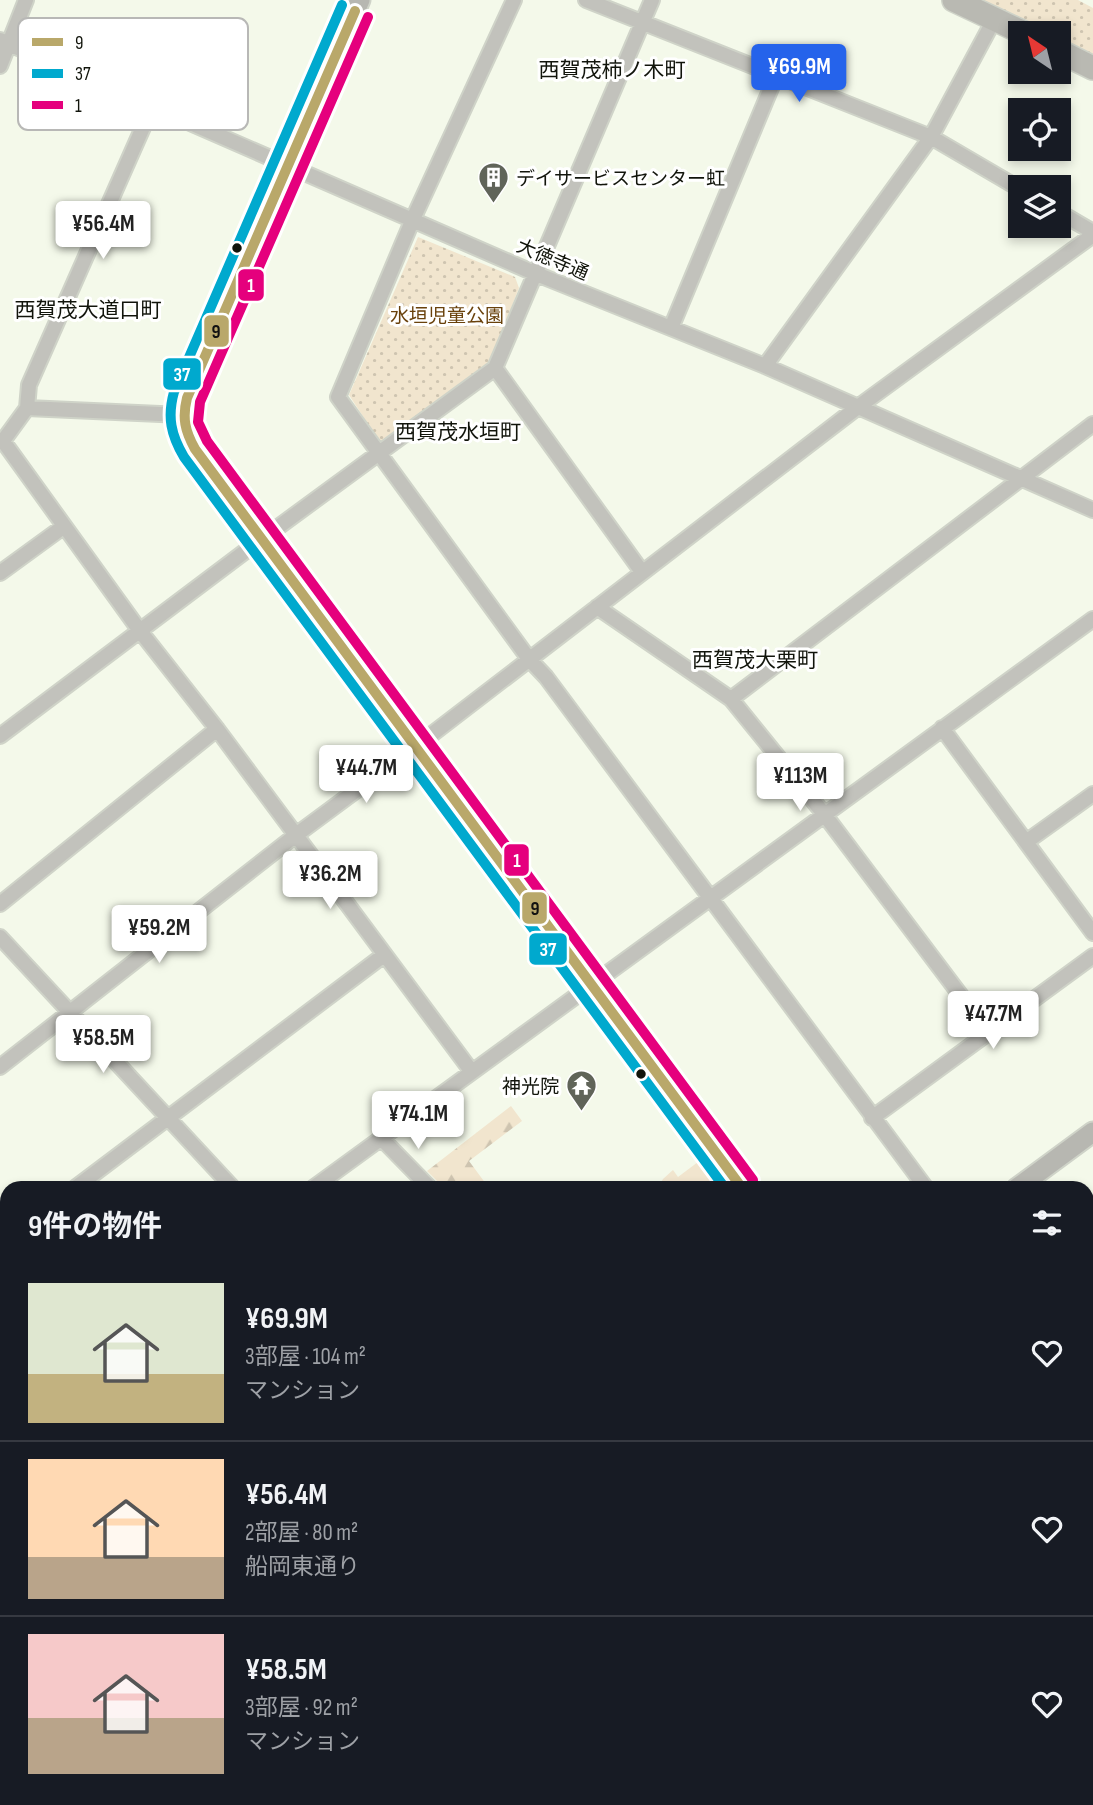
<!DOCTYPE html>
<html lang="ja">
<head>
<meta charset="utf-8">
<style>
  :root { --surface:#171b24; --page:#20242c; --text:#f1f3f6; --muted:#9ea1a6; --line:#363941; --accent:#2563eb }
  body { margin:0; font-family:"Sofia Sans Condensed","Noto Sans JP",sans-serif; background:var(--page); color:var(--text); height:100vh; display:flex; flex-direction:column; font-size:26px; white-space:nowrap }
  * { box-sizing:border-box; margin:0 }
  p { font-size:23px; color:var(--muted) }
  .icon { flex:none; width:38px; height:38px; fill:none; stroke:currentColor; stroke-width:2; stroke-linecap:round; stroke-linejoin:round }
  .map { position:relative; flex:1; overflow:hidden }
  .sheet { position:absolute; left:0px; top:1181px; width:1094px; height:625px; display:flex; flex-direction:column; background:var(--surface); border-radius:21px 21px 0 0; box-shadow:0 4px 10px #0003 }
  .sheet>* { flex:none }
  .needle { width:46px; rotate:325deg }
  .controls { position:absolute; left:1008px; top:21px; display:grid; gap:14px }
  .controls a { display:grid; place-items:center; width:63px; height:63px; border-radius:0px; background:var(--surface); box-shadow:0 4px 10px #0003; font-size:35px }
  .price { position:absolute; translate:-50% -60px; padding:0 16px; border-radius:7px; background:#fff; color:#222; font-size:23px; line-height:46px; filter:drop-shadow(0 2px 4px #0008) }
  .price::after { content:''; position:absolute; left:50%; top:42px; width:21px; height:16px; margin-left:-10px; background:inherit; clip-path:polygon(0 0,100% 0,50% 100%) }
  .price.active { background:var(--accent); color:#fff }
  ul { padding:0; list-style:none }
  li { display:flex; align-items:center; gap:21px; height:175px; padding:0 28px }
  li+li { border-top:2px solid var(--line) }
  li span { display:grid; place-items:center; flex:none; width:196px; height:140px; border-radius:0px; color:#555 }
  li>.icon { margin-inline-start:auto }
  span .icon { width:84px; height:84px; fill:#fffc; stroke-width:1 }
  li b { font-size:30px }
  h2 { display:flex; justify-content:space-between; align-items:center; height:84px; padding:0 28px; font-size:30px }
  .map>svg:first-child { display:block }
</style>
</head>
<body>
<div class="map">
<svg width="1093" height="1805" viewBox="0 0 1093 1805">
  <defs>
    <pattern id="grass-dots" width="8" height="8" patternUnits="userSpaceOnUse" patternTransform="scale(1.75)"><rect width="8" height="8" fill="#f1e5ce"/><path d="M2 2h.1M6 6h.1" fill="none" stroke="#cec4b0" stroke-width="1.8" stroke-linecap="round"/></pattern>
    <pattern id="forest-firs" width="22" height="20" patternUnits="userSpaceOnUse" patternTransform="scale(1.75)"><rect width="22" height="20" fill="#f1e5ce"/><path d="M5 1l3.5 6h-7zM16 11l3.5 6h-7z" fill="#cec4b0"/></pattern>
  </defs>
  <rect width="100%" height="100%" fill="#f4f9ea"/>
  <path fill="url(#grass-dots)" d="M 981,0 L 1078,0 L 1093,8 L 1093,56 L 1059,39 L 1059,33 L 1047,33 Z
    M 418,237 L 515,277 L 519,288 L 490,361 L 381,444 L 349,395 Z
    M 7,1701 L 7,1785 L 0,1776 L 0,1707 Z
    M 18,1799 L 157,1799 L 162,1805 L 22,1805 Z"/>
  <path fill="url(#forest-firs)" d="M 511,1106 L 522,1121 L 469,1161 L 489,1188 L 444,1188 L 427,1171 Z"/>
  <path fill="#f1e5ce" d="M 698,1162 L 718,1188 L 658,1188 L 663,1179 L 673,1170 L 678,1177 Z"/>
  <g fill="none" stroke-linecap="round" stroke-linejoin="round">
    <defs>
      <path id="street" d="M 514,0 L 413,219 L 338,397 L 529,659 L 546,677 L 926,1188
        M 586,0 L 931,137 L 1020,189
        M 0,40 L 534,273 L 765,366 L 1093,510
        M 0,66 L 26,0
        M 1059,212 L 1093,232
        M 671,328 L 776,76
        M 765,366 L 931,137 L 995,18
        M 495,368 L 642,572
        M 27,408 L 29,385 L 152,107
        M 182,415 L 27,408 L 3,441 L 140,631 L 217,729 L 472,1072
        M 0,573 L 63,527
        M 597,607 L 731,699 L 824,814 L 989,1033
        M 731,699 L 1093,424
        M 942,728 L 1093,933
        M 0,736 L 251,547 L 495,368 L 652,0
        M 1026,842 L 1093,794
        M 0,904 L 217,729
        M 0,937 L 233,1188
        M 0,1067 L 296,835 L 427,738 L 858,407 L 1093,235
        M 872,1118 L 1093,956
        M 381,1138 L 430,1188
        M 75,1188 L 384,955
        M 313,1188 L 1093,619
        M 0,1246 L 7,1241
        M 1087,1301 L 1093,1297
        M 1087,1408 L 1093,1416
        M 1087,1468 L 1093,1464
        M 0,1520 L 7,1514
        M 0,1580 L 7,1590
        M 1087,1645 L 1093,1641
        M 0,1702 L 7,1697
        M 0,1787 L 7,1797
        M 167,1799 L 171,1805
        M 756,1799 L 760,1805
        M 431,1805 L 440,1799
        M 730,1805 L 735,1799
        M 858,1805 L 866,1799"/>
      <path id="secondary" d="M 360,0 L 187,398 C 181,421 183,429 195,449 L 742,1188
        M 1017,1188 L 1093,1132
        M 1087,1678 L 1093,1687
        M 325,1805 L 326,1799"/>
      <path id="primary" d="M 954,0 L 1024,33
        M 1059,51 L 1093,68"/>
    </defs>
    <use href="#street" stroke="#cfd3c8" stroke-width="18"/>
    <use href="#secondary" stroke="#cfd3c8" stroke-width="23"/>
    <use href="#primary" stroke="#cfd3c8" stroke-width="26"/>
    <use href="#street" stroke="#c2c2bc" stroke-width="14"/>
    <use href="#secondary" stroke="#b7b7b1" stroke-width="19"/>
    <use href="#primary" stroke="#b9b9b2" stroke-width="23"/>
    <defs>
      <path id="bus-1" d="M 355,11 L 187,398 C 182,418 185,431 195,449 L 742,1188"/>
      <path id="bus-2" d="M 342,5 L 174,392 C 167,417 171,435 184,457 L 725,1188"/>
      <path id="bus-3" d="M 368,17 L 200,402 L 198,422 L 207,441 L 753,1180"/>
    </defs>
    <use href="#bus-1" stroke="#fff" stroke-width="16"/>
    <use href="#bus-2" stroke="#fff" stroke-width="16"/>
    <use href="#bus-3" stroke="#fff" stroke-width="16"/>
    <use href="#bus-1" stroke="#b9a86a" stroke-width="10"/>
    <use href="#bus-2" stroke="#00a9ce" stroke-width="10"/>
    <use href="#bus-3" stroke="#e5007d" stroke-width="10"/>
  </g>
  <defs>
    <symbol id="building-pin" viewBox="-11 -11 22 30"><path d="M0 17L-7.5 6A9.5 9.5 0 1 1 7.5 6Z" fill="#606459" stroke="#fff"/><path d="M-4-6H4V6H1V3H-1V6H-4ZM-2.5-4.3h1.7v1.8h-1.7ZM.8-4.3h1.7v1.8H.8ZM-2.5-1h1.7V.8h-1.7ZM.8-1h1.7V.8H.8Z" fill="#fff"/></symbol>
    <symbol id="temple-pin" viewBox="-11 -11 22 30"><path d="M0 17L-7.5 6A9.5 9.5 0 1 1 7.5 6Z" fill="#606459" stroke="#fff"/><path d="M0-6L5-2H3V0L6.5 2.5H4V6H1.5V3h-3V6H-4V2.5H-6.5L-3 0V-2H-5Z" fill="#fff"/></symbol>
  </defs>
  <g fill-rule="evenodd">
    <use href="#building-pin" x="476" y="160" width="35" height="47"/>
    <use href="#temple-pin" x="564" y="1068" width="35" height="47"/>
  </g>
  <g fill="#11140b" stroke="#fff" stroke-width="2.5">
    <circle cx="237" cy="248" r="6"/>
    <circle cx="641" cy="1074" r="6"/>
  </g>
  <g text-anchor="middle" stroke-width="6" stroke-linejoin="round" paint-order="stroke">
    <g font-size="19" fill="#11140b" stroke="#fff" text-anchor="start">
      <text x="516" y="185">デイサービスセンター虹</text>
      <text x="559" y="1093" text-anchor="end">神光院</text>
    </g>
    <g font-size="19" fill="#11140b" stroke="#fff">
      <text transform="translate(553 259) rotate(23)" y="7">大徳寺通</text>
    </g>
    <g font-size="19" fill="#69410b" stroke="#fff">
      <text x="447" y="322">水垣児童公園</text>
    </g>
    <g font-size="21" fill="#11140b" stroke="#fff">
      <text x="612" y="77">西賀茂柿ノ木町</text>
      <text x="88" y="317">西賀茂大道口町</text>
      <text x="458" y="439">西賀茂水垣町</text>
      <text x="755" y="667">西賀茂大栗町</text>
    </g>
  </g>
  <rect x="18" y="18" width="230" height="112" rx="10" fill="#fff" stroke="#b8b8b6" stroke-width="2"/>
  <rect x="32" y="38" width="31" height="8" fill="#b9a86a"/>
  <rect x="32" y="69" width="31" height="9" fill="#00a9ce"/>
  <rect x="32" y="101" width="31" height="8" fill="#e5007d"/>
  <g font-size="19" fill="#11140b">
    <text x="75" y="49">9</text>
    <text x="75" y="80">37</text>
    <text x="75" y="112">1</text>
  </g>
  <g stroke="#fff" stroke-width="2.5">
    <rect x="237" y="268" width="28" height="34" rx="7" fill="#e5007d"/>
    <rect x="203" y="314" width="27" height="34" rx="7" fill="#b9a86a"/>
    <rect x="162" y="357" width="40" height="34" rx="7" fill="#00a9ce"/>
    <rect x="503" y="843" width="27" height="34" rx="7" fill="#e5007d"/>
    <rect x="521" y="891" width="27" height="34" rx="7" fill="#b9a86a"/>
    <rect x="528" y="932" width="40" height="34" rx="7" fill="#00a9ce"/>
  </g>
  <g font-size="19" text-anchor="middle" font-weight="bold" fill="#fff">
    <text x="251" y="292">1</text>
    <text x="182" y="381">37</text>
    <text x="517" y="867">1</text>
    <text x="548" y="956">37</text>
  </g>
  <g font-size="19" text-anchor="middle" font-weight="bold" fill="#111">
    <text x="216" y="338">9</text>
    <text x="535" y="915">9</text>
  </g>
</svg>
<div class="controls">
<a><svg class="needle" viewBox="-14 -14 28 28"><path d="M0-13l5 13h-10z" fill="#e53935"/><path d="M0 13l5-13h-10z" fill="#9ea1a6"/></svg></a>
<a><svg class="icon" aria-label="locate" viewBox="0 0 24 24"><circle cx="12" cy="12" r="6"/><path d="M12 2v4M12 18v4M2 12h4M18 12h4"/></svg></a>
<a><svg class="icon" aria-label="layers" viewBox="0 0 24 24"><path d="M12 4l9 5-9 5-9-5zM3 14l9 5 9-5"/></svg></a>
</div>
<b class="price active" style="left:799px;top:104px">¥69.9M</b>
<b class="price" style="left:103px;top:261px">¥56.4M</b>
<b class="price" style="left:366px;top:805px">¥44.7M</b>
<b class="price" style="left:800px;top:813px">¥113M</b>
<b class="price" style="left:330px;top:911px">¥36.2M</b>
<b class="price" style="left:159px;top:965px">¥59.2M</b>
<b class="price" style="left:993px;top:1051px">¥47.7M</b>
<b class="price" style="left:103px;top:1075px">¥58.5M</b>
<b class="price" style="left:418px;top:1151px">¥74.1M</b>
<section class="sheet">
<h2>9件の物件<svg class="icon" aria-label="filters" viewBox="0 0 24 24"><path d="M4 7h16M4 17h16"/><circle cx="9" cy="7" r="2"/><circle cx="15" cy="17" r="2"/></svg></h2>
<ul>
<li><span style="background:linear-gradient(#dfe7d0 65%,#c2b280 0)"><svg class="icon" aria-label="home" viewBox="0 0 24 24"><path d="M3 11l9-7 9 7M6 9v11h12V9"/></svg></span><div><b>¥69.9M</b><p>3部屋 · 104 m²</p><p>マンション</p></div><svg class="icon" aria-label="heart" viewBox="0 0 24 24"><path d="M12 20l-8-8c-3-5 5-10 8-4 3-6 11-1 8 4z"/></svg></li>
<li><span style="background:linear-gradient(#ffd9b3 70%,#b9a48a 0)"><svg class="icon" aria-label="home" viewBox="0 0 24 24"><path d="M3 11l9-7 9 7M6 9v11h12V9"/></svg></span><div><b>¥56.4M</b><p>2部屋 · 80 m²</p><p>船岡東通り</p></div><svg class="icon" aria-label="heart" viewBox="0 0 24 24"><path d="M12 20l-8-8c-3-5 5-10 8-4 3-6 11-1 8 4z"/></svg></li>
<li><span style="background:linear-gradient(#f6c9c9 60%,#b9a48a 0)"><svg class="icon" aria-label="home" viewBox="0 0 24 24"><path d="M3 11l9-7 9 7M6 9v11h12V9"/></svg></span><div><b>¥58.5M</b><p>3部屋 · 92 m²</p><p>マンション</p></div><svg class="icon" aria-label="heart" viewBox="0 0 24 24"><path d="M12 20l-8-8c-3-5 5-10 8-4 3-6 11-1 8 4z"/></svg></li>
</ul>
</section>
</div>
</body>
</html>
